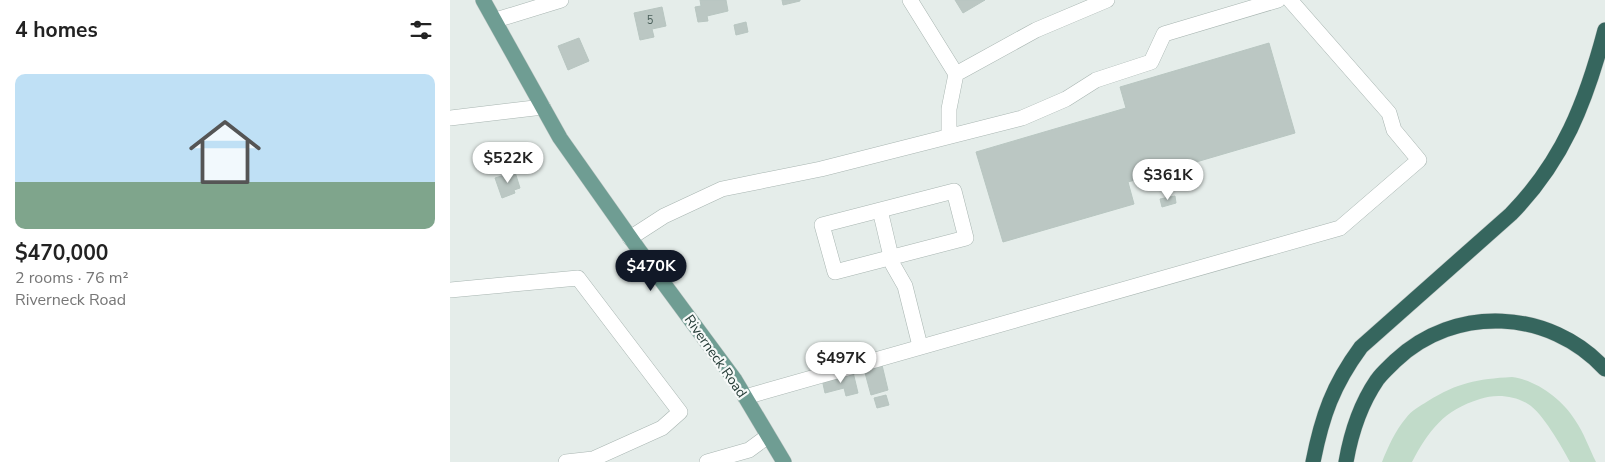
<!DOCTYPE html>
<html lang="en">
<head>
<meta charset="utf-8">
<style>
  :root { --surface:#fff; --page:#f2f2f2; --text:#222; --muted:#767676; --accent:#111827 }
  body { margin:0; font-family:"Nunito Sans",sans-serif; background:var(--page); color:var(--text); height:100vh; display:flex; flex-direction:column; font-size:19px; white-space:nowrap }
  * { box-sizing:border-box; margin:0 }
  p { font-size:16px; color:var(--muted) }
  .icon { flex:none; width:28px; height:28px; fill:none; stroke:currentColor; stroke-width:2; stroke-linecap:round; stroke-linejoin:round }
  .map { position:relative; flex:1; overflow:hidden }
  .drawer { display:flex; flex-direction:column; background:var(--surface); width:450px }
  .drawer>* { flex:none }
  .price { position:absolute; translate:-50% -42px; padding:0 11px; border-radius:18px; background:#fff; color:#222; font-size:16px; line-height:32px; filter:drop-shadow(0 1px 2px #0008) }
  .price::after { content:''; position:absolute; left:50%; top:30px; width:15px; height:11px; margin-left:-8px; background:inherit; clip-path:polygon(0 0,100% 0,50% 100%) }
  .price.current { background:var(--accent); color:#fff }
  ul { padding:0; list-style:none }
  li { display:grid; align-content:center; gap:10px; height:265px; padding:0 15px }
  li span { display:grid; place-items:center; height:155px; border-radius:10px; color:#555 }
  li>.icon { margin-inline-start:auto }
  span .icon { width:90px; height:90px; fill:#fffc; stroke-width:1 }
  li b { font-size:21px }
  h2 { display:flex; justify-content:space-between; align-items:center; height:60px; padding:0 15px; font-size:21px }
  main { display:flex; flex:1; min-height:0 }
  .map>svg:first-child { display:block }
</style>
</head>
<body>
<main>
<section class="drawer">
<h2>4 homes<svg class="icon" aria-label="filters" viewBox="0 0 24 24"><path d="M4 7h16M4 17h16"/><circle cx="9" cy="7" r="2"/><circle cx="15" cy="17" r="2"/></svg></h2>
<ul>
<li><span style="background:linear-gradient(#bfe0f5 70%,#7fa58c 0)"><svg class="icon" aria-label="home" viewBox="0 0 24 24"><path d="M3 11l9-7 9 7M6 9v11h12V9"/></svg></span><div><b>$470,000</b><p>2 rooms · 76 m²</p><p>Riverneck Road</p></div></li>
</ul>
</section>
<div class="map">
<svg width="1155" height="462" viewBox="0 0 1155 462">
  <rect width="100%" height="100%" fill="#e5edea"/>
  <path fill="#c1dbc9" d="M 1062,377 C 1086,380 1112,399 1125,420 C 1134,433 1139,448 1146,462 L 1120,462 C 1112,447 1092,412 1078,404 C 1063,395 1045,394 1030,399 C 994,410 979,430 962,462 L 932,462 C 938,447 945,431 956,418 C 961,411 970,406 978,401 C 1007,383 1027,379 1062,377 Z"/>
  <path fill="#bbc7c3" stroke="#b8c6c1" d="M 250,0 L 276,0 L 278,11 L 257,16 L 258,21 L 248,22 L 245,7 L 251,6 Z
    M 332,0 L 350,0 L 350,1 L 333,5 Z
    M 505,0 L 535,0 L 513,13 Z
    M 212,7 L 216,26 L 202,29 L 204,37 L 190,40 L 184,13 Z
    M 296,22 L 298,32 L 286,35 L 284,25 Z
    M 129,38 L 139,61 L 118,70 L 108,46 Z
    M 819,43 L 845,133 L 678,182 L 684,204 L 553,242 L 526,152 L 676,108 L 670,87 Z
    M 65,172 L 70,188 L 64,190 L 65,193 L 52,198 L 45,178 Z
    M 725,196 L 726,203 L 712,207 L 710,199 Z
    M 432,365 L 438,390 L 421,395 L 414,369 Z
    M 403,372 L 408,393 L 396,396 L 394,388 L 375,393 L 372,379 Z
    M 436,395 L 439,405 L 427,408 L 424,398 Z"/>
  <g fill="none" stroke-linecap="round" stroke-linejoin="round">
    <defs>
      <path id="minor" d="M 460,0 L 506,74 L 499,109 L 499,136
        M 46,20 L 111,0
        M 506,74 L 586,30 L 657,0
        M 0,118 L 93,107
        M 504,191 L 516,238 L 385,272 L 372,225 Z
        M 430,210 L 443,265 L 455,286 L 470,346
        M 180,238 L 214,216 L 272,189 L 371,169 L 572,118 L 616,99 L 646,80 L 701,62 L 714,34 L 828,0
        M 0,290 L 128,278 L 230,412 L 212,428 L 143,459 L 116,462
        M 295,397 L 890,228 L 969,160 L 944,130 L 939,113 L 840,0
        M 257,462 L 299,450 L 318,436"/>
      <path id="major" d="M 33,0 L 110,138 L 189,250 L 285,380 L 334,462"/>
      <path id="highway" d="M 863,462 C 872,416 883,385 911,347 L 1061,214 C 1113,161 1136,102 1155,30
        M 896,462 C 901,433 910,405 927,380 C 932,373 939,367 945,361 C 1005,304 1100,309 1155,369"/>
    </defs>
    <use href="#minor" stroke="#a8b5b1" stroke-width="16"/>
    <use href="#major" stroke="#c2c9c7" stroke-width="16"/>
    <use href="#highway" stroke="#c2c9c7" stroke-width="16"/>
    <use href="#minor" stroke="#fff" stroke-width="15"/>
    <use href="#major" stroke="#6f9d93" stroke-width="15"/>
    <use href="#highway" stroke="#36665e" stroke-width="15"/>
  </g>
  <g text-anchor="middle" stroke-width="4.5" stroke-linejoin="round" paint-order="stroke">
    <g font-size="11" fill="#4b605b">
      <text x="200" y="24">5</text>
    </g>
    <g font-size="14" fill="#263d38" stroke="#f6f9f8">
      <text transform="translate(266 356) rotate(55)" y="5">Riverneck Road</text>
    </g>
  </g>
</svg>
<b class="price" style="left:58px;top:184px">$522K</b>
<b class="price" style="left:718px;top:201px">$361K</b>
<b class="price current" style="left:201px;top:292px">$470K</b>
<b class="price" style="left:391px;top:384px">$497K</b>
</div>
</main>
</body>
</html>
